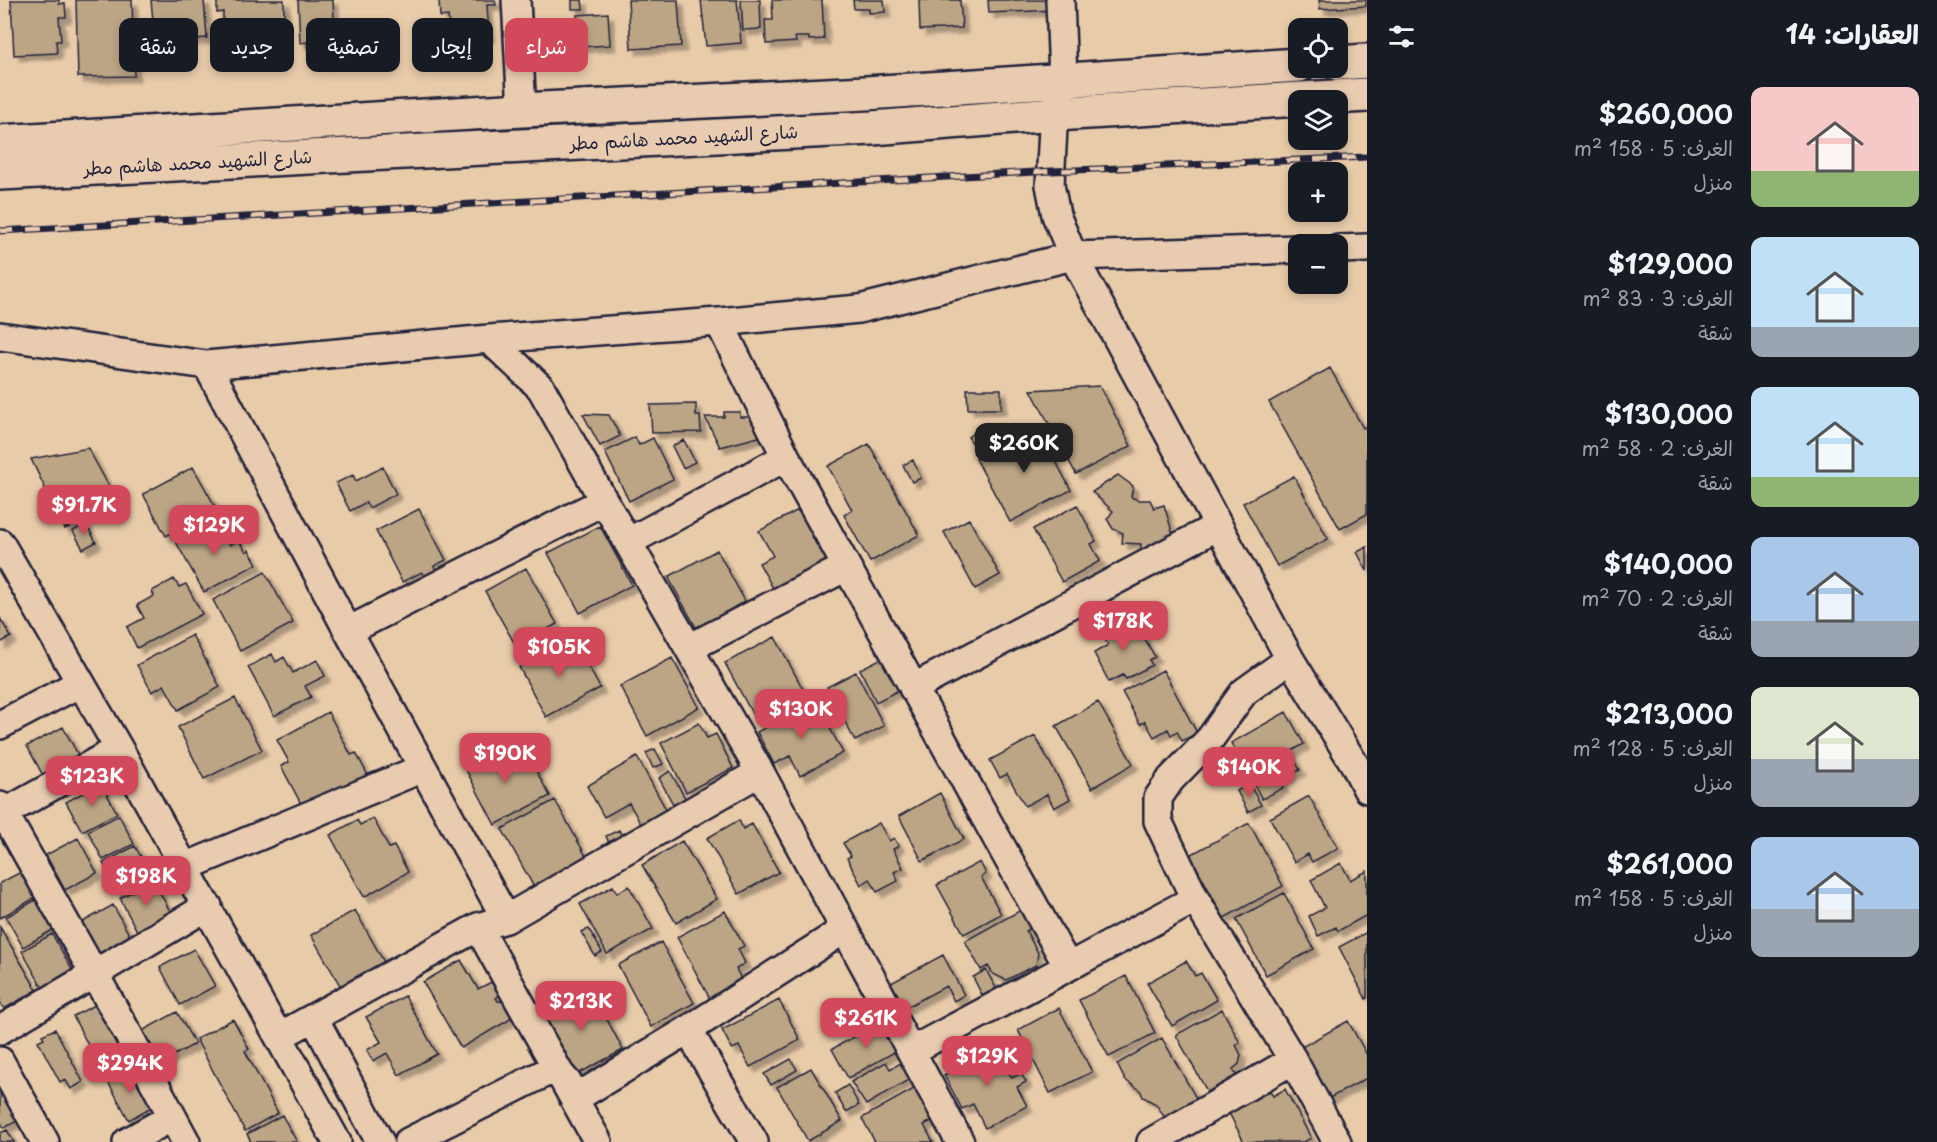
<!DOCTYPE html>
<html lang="ar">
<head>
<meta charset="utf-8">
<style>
  :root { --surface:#171b24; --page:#242831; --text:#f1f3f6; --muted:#9ea1a6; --accent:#d1495b }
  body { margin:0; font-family:"Playpen Sans","Playpen Sans Arabic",sans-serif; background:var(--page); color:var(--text); direction:rtl; height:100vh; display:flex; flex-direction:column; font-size:22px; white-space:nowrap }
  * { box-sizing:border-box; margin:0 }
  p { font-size:20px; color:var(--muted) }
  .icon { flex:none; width:33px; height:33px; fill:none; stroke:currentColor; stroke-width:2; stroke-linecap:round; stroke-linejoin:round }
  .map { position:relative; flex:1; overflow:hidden; direction:ltr }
  .sheet { display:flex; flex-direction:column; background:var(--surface); width:570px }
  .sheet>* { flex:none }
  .hud { position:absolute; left:18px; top:18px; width:570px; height:54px; direction:rtl; display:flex; gap:12px }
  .tools { position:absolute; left:1288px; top:18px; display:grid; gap:12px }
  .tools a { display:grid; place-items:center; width:60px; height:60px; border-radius:12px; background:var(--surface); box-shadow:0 3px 9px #0003; font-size:30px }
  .price { position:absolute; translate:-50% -51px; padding:0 14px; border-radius:12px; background:var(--accent); color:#fff; font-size:20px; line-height:39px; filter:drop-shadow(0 2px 3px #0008) }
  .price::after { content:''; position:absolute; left:50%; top:36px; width:18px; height:14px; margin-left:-9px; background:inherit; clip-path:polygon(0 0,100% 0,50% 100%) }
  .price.on { background:#222; color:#fff }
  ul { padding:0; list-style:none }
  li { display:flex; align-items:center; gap:18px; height:150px; padding:0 18px }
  li span { display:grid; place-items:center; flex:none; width:168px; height:120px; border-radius:12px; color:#555 }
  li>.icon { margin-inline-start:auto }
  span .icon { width:72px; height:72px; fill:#fffc; stroke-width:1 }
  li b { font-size:26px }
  h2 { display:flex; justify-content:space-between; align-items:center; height:72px; padding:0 18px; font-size:26px }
  .tag { padding:0 21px; border-radius:12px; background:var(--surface); box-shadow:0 3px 9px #0003; font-size:21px; line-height:54px }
  .tag.on { background:var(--accent); color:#fff }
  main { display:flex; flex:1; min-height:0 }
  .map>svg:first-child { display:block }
</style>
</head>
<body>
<main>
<section class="sheet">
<h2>العقارات: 14<svg class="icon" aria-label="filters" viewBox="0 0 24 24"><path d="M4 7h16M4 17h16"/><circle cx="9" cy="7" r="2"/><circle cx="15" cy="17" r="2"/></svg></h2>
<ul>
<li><span style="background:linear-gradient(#f6c9c9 70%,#8fb573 0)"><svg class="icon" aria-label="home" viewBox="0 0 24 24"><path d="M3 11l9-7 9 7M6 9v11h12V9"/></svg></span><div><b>$260,000</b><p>الغرف: 5 · 158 m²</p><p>منزل</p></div></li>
<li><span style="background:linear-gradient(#bfe0f5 75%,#9aa5b1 0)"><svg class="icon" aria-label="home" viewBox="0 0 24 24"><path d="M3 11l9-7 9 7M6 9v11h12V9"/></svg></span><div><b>$129,000</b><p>الغرف: 3 · 83 m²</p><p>شقة</p></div></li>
<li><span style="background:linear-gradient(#bfe0f5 75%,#8fb573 0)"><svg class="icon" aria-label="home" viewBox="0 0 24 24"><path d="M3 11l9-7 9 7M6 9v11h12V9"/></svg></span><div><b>$130,000</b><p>الغرف: 2 · 58 m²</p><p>شقة</p></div></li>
<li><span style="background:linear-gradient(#a9c7e8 70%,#9aa5b1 0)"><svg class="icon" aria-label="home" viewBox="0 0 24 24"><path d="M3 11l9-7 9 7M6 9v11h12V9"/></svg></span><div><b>$140,000</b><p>الغرف: 2 · 70 m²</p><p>شقة</p></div></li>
<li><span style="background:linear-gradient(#dfe7d0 60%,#9aa5b1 0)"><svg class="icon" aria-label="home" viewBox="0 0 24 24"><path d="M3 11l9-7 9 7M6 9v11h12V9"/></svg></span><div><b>$213,000</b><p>الغرف: 5 · 128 m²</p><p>منزل</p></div></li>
<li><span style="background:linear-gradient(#a9c7e8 60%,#9aa5b1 0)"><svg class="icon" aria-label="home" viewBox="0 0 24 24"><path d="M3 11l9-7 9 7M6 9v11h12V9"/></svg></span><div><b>$261,000</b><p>الغرف: 5 · 158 m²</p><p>منزل</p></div></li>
</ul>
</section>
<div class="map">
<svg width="1367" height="1142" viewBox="0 0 1367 1142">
  <defs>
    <filter id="shadow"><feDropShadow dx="5.5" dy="5.5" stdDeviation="1.5" flood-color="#0004"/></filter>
  </defs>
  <rect width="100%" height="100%" fill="#e8cba9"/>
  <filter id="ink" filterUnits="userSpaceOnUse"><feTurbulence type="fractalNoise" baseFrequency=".0167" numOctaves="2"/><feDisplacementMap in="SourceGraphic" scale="12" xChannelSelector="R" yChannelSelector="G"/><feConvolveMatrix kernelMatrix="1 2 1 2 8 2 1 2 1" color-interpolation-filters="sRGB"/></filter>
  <g filter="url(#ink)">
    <path fill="#bba585" stroke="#22223b" stroke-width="1.5" filter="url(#shadow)" d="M 11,0 L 59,0 L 59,4 L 65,3 L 66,17 L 59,17 L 61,41 L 56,41 L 57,53 L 14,55 Z
      M 76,0 L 132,0 L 134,76 L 78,77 Z
      M 151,0 L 204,0 L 207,38 L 155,42 Z
      M 217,0 L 284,0 L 284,19 L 223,22 L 223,12 L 217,13 Z
      M 298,0 L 333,0 L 334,19 L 325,20 L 327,39 L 340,38 L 342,61 L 309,63 L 307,42 L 300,43 Z
      M 439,0 L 495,0 L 496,5 L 487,5 L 489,36 L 465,38 L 465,32 L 450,36 L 448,16 L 440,17 Z
      M 572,0 L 582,0 L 583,9 L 572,9 Z
      M 628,0 L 678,0 L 681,46 L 631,49 Z
      M 701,0 L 737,0 L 741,43 L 706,46 Z
      M 741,0 L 760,0 L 761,29 L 743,30 Z
      M 772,0 L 822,0 L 824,39 L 809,40 L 809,37 L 795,37 L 796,42 L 766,44 L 765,20 L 773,20 Z
      M 853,0 L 884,0 L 885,12 L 869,13 L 869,9 L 854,9 Z
      M 919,0 L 960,0 L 962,28 L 920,30 Z
      M 988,0 L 1054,0 L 1054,10 L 989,13 Z
      M 1319,0 L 1366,0 L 1366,6 L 1320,9 Z
      M 608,13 L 610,45 L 579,47 L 577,15 Z
      M 549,43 L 562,43 L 562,51 L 549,52 Z
      M 1330,368 L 1363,428 L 1367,426 L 1367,514 L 1340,529 L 1269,402 Z
      M 1100,386 L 1131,446 L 1076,474 L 1031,390 Z
      M 967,389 L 1001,389 L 1001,409 L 968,409 Z
      M 696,404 L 696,416 L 700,416 L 701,432 L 652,433 L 650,405 Z
      M 724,412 L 740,412 L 740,417 L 752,417 L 759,437 L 720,447 L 705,417 L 724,417 Z
      M 583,414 L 609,415 L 620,436 L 600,446 Z
      M 1037,426 L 1071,490 L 1010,522 L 976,459 Z
      M 979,429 L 990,444 L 979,452 L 968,437 Z
      M 635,437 L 639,445 L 653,438 L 673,479 L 629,501 L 605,452 Z
      M 684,440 L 695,462 L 683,468 L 672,446 Z
      M 869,444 L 919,535 L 870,562 L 844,515 L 852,510 L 828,466 Z
      M 88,448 L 118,503 L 65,529 L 31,459 Z
      M 913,460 L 921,478 L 912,482 L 903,465 Z
      M 193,467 L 216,508 L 166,536 L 143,494 Z
      M 383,467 L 396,494 L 369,508 L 366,502 L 350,511 L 336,483 L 353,475 L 356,481 Z
      M 1118,475 L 1133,486 L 1131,497 L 1138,500 L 1150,500 L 1154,508 L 1164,505 L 1174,538 L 1163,549 L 1141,550 L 1141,544 L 1122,543 L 1123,533 L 1113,529 L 1107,519 L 1113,511 L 1092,492 Z
      M 1294,476 L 1328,539 L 1277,566 L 1243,503 Z
      M 1077,505 L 1096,541 L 1091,544 L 1100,561 L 1062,582 L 1033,529 Z
      M 419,509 L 446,560 L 434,566 L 438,575 L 426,581 L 422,572 L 402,582 L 376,531 Z
      M 798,510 L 800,514 L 803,512 L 814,532 L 811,534 L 817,546 L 821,544 L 832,564 L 779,599 L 759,563 L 773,556 L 759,531 Z
      M 969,519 L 1000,575 L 975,589 L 944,532 Z
      M 217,520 L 230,545 L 239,540 L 246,552 L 249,550 L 257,564 L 204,592 L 176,542 Z
      M 86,524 L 96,542 L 83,549 L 73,531 Z
      M 600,526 L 632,585 L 580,613 L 548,553 Z
      M 1367,547 L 1367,571 L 1357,552 Z
      M 717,550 L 745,601 L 697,629 L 668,577 Z
      M 526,568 L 557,624 L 516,646 L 485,591 Z
      M 265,572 L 293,623 L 240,651 L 213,600 Z
      M 174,579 L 179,587 L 186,584 L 202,614 L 137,648 L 127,627 L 144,618 L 137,605 L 154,596 L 152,591 Z
      M 0,618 L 11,637 L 0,643 Z
      M 1111,619 L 1118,631 L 1131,624 L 1136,634 L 1141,632 L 1155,657 L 1149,660 L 1152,665 L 1126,679 L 1123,675 L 1109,682 L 1094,653 L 1108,645 L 1098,626 Z
      M 192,635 L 220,687 L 178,710 L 164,685 L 152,692 L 137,665 Z
      M 775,637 L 805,693 L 755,719 L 725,663 Z
      M 573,638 L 600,688 L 546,717 L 519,667 Z
      M 272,654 L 276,662 L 284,657 L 293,673 L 317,660 L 325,676 L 305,686 L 311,697 L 274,716 L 248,667 Z
      M 672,658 L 699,707 L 647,736 L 620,686 Z
      M 882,658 L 887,668 L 890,666 L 901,689 L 876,702 L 860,669 Z
      M 1163,670 L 1197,733 L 1182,741 L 1177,731 L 1171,735 L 1168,729 L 1154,737 L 1145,721 L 1140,724 L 1122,692 Z
      M 856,672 L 884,726 L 855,741 L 827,687 Z
      M 235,698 L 262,750 L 204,779 L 178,727 Z
      M 1098,702 L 1133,764 L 1092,788 L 1056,726 Z
      M 809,704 L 817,718 L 823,715 L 843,753 L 800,776 L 790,756 L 774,764 L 757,732 Z
      M 328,712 L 351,755 L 356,753 L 371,781 L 307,815 L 281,766 L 289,762 L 277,740 Z
      M 1286,712 L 1304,744 L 1290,752 L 1300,770 L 1280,781 L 1283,788 L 1262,799 L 1231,743 Z
      M 699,723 L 707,738 L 716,734 L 733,768 L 686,792 L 661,743 Z
      M 63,727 L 82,762 L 46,781 L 27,746 Z
      M 1035,736 L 1070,799 L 1054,808 L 1047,794 L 1025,806 L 1007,774 L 1000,778 L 990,760 Z
      M 490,748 L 496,759 L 511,751 L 514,758 L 520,754 L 525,763 L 530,760 L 550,796 L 495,825 L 462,762 Z
      M 655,749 L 663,764 L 653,768 L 646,753 Z
      M 637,757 L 668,813 L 643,828 L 629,803 L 604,817 L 587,786 Z
      M 670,771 L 686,800 L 674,806 L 659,778 Z
      M 101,783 L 117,813 L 82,831 L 66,802 Z
      M 1249,784 L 1261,805 L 1248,812 L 1237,791 Z
      M 940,793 L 964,839 L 922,861 L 899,816 Z
      M 1309,796 L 1338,848 L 1312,862 L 1308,854 L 1294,862 L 1270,818 Z
      M 555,800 L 588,860 L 535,889 L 502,829 Z
      M 119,815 L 134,844 L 103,860 L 88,831 Z
      M 373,818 L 389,848 L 394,846 L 408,872 L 364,897 L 330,835 L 357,820 L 360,825 Z
      M 739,820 L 743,829 L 752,824 L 779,872 L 739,894 L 707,838 Z
      M 879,823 L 889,841 L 894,838 L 899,846 L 893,849 L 903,868 L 894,872 L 898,881 L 877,892 L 870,879 L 861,885 L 847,858 L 851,856 L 843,843 Z
      M 1249,823 L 1283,886 L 1224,918 L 1190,855 Z
      M 619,830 L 626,845 L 613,852 L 606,836 Z
      M 78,838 L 97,873 L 65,890 L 46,855 Z
      M 682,841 L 717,899 L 676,923 L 642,865 Z
      M 135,846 L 152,877 L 119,894 L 103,863 Z
      M 980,862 L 986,874 L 981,877 L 1001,914 L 964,934 L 937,885 Z
      M 1341,863 L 1350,880 L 1367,871 L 1367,915 L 1338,931 L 1336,927 L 1318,936 L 1309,916 L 1325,908 L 1311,880 Z
      M 21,872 L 35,898 L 0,918 L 0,883 Z
      M 153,880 L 172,915 L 138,933 L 120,898 Z
      M 613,886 L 617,893 L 629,886 L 653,929 L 607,954 L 580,904 Z
      M 1284,893 L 1314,949 L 1266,975 L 1236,919 Z
      M 39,898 L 56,928 L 23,947 L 6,917 Z
      M 113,905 L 132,940 L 99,957 L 81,923 Z
      M 355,910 L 384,962 L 341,987 L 311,935 Z
      M 1021,910 L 1031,928 L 1026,931 L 1038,953 L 1036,965 L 1006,980 L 993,974 L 988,966 L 981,970 L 965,941 Z
      M 725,911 L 744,946 L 738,949 L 745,963 L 736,969 L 742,981 L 710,999 L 677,937 Z
      M 0,927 L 37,990 L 4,1009 L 0,1002 Z
      M 589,929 L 602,952 L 595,956 L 581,932 Z
      M 1367,932 L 1367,998 L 1366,999 L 1339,947 Z
      M 52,934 L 75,975 L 45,992 L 22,951 Z
      M 661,942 L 694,1003 L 651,1027 L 618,965 Z
      M 194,949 L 215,986 L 180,1005 L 160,967 Z
      M 943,955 L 964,995 L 954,1001 L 946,986 L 905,1008 L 891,983 Z
      M 461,960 L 478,989 L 495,980 L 502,994 L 496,998 L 498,1001 L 507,1002 L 513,1012 L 509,1020 L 461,1048 L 423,982 Z
      M 1186,961 L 1195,976 L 1201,973 L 1217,1000 L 1172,1026 L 1147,983 Z
      M 986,970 L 1002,999 L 988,1007 L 973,977 Z
      M 1126,976 L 1155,1033 L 1109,1057 L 1079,1000 Z
      M 590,987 L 623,1050 L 572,1077 L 539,1014 Z
      M 405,996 L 437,1054 L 399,1075 L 387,1053 L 373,1061 L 367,1050 L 381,1042 L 366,1017 Z
      M 779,1000 L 800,1040 L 750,1067 L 739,1046 L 732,1049 L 722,1030 Z
      M 97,1004 L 124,1057 L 101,1070 L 73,1016 Z
      M 1059,1008 L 1092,1072 L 1050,1093 L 1018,1030 Z
      M 1222,1009 L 1240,1043 L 1236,1045 L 1241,1055 L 1239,1064 L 1233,1069 L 1237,1077 L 1208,1093 L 1176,1035 Z
      M 177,1012 L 195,1044 L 158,1064 L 140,1032 Z
      M 233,1019 L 249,1049 L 245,1051 L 278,1113 L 245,1131 L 196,1039 Z
      M 884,1020 L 900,1049 L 848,1078 L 832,1049 Z
      M 1348,1021 L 1367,1055 L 1367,1078 L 1324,1101 L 1296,1050 Z
      M 55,1029 L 83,1082 L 71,1089 L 65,1079 L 60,1082 L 38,1041 L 44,1038 L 42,1035 Z
      M 1162,1038 L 1197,1100 L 1165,1118 L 1156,1104 L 1143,1097 L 1140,1090 L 1125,1080 L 1117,1064 Z
      M 994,1044 L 1012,1078 L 1021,1073 L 1026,1082 L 1017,1087 L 1027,1106 L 985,1128 L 973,1104 L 962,1109 L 944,1075 L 967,1063 L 965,1059 Z
      M 791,1059 L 797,1070 L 771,1085 L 764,1074 Z
      M 906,1060 L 915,1076 L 866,1105 L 851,1082 L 886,1062 L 890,1069 Z
      M 811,1068 L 842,1121 L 808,1141 L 777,1087 Z
      M 0,1069 L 26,1116 L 4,1128 L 0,1121 Z
      M 130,1069 L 151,1107 L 129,1120 L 108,1082 Z
      M 848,1085 L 859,1105 L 846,1112 L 835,1093 Z
      M 919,1086 L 937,1118 L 924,1125 L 933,1142 L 875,1142 L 862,1118 Z
      M 1285,1089 L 1311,1138 L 1304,1142 L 1244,1142 L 1229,1113 L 1270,1091 L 1273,1096 Z
      M 282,1115 L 297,1142 L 251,1142 L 247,1134 Z
      M 7,1130 L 14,1142 L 0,1142 L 0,1133 Z"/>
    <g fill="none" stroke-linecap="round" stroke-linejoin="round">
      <defs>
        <path id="street" d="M 516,0 L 522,110
          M 1060,0 L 1063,79 L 1053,128 L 1050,185 L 1056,215 L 1073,256 L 1290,659 L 1355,765 L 1367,789
          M 1338,249 L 1367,248
          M 719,322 L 786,457 L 1068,967
          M 0,336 L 207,365 L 489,339 L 719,322 L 859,309 L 1073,256 L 1299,249
          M 489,339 L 541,388 L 604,501 L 760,772 L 960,1142
          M 207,365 L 348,631 L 506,919
          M 628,542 L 786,457
          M 0,543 L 119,749 L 337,1142
          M 348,631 L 604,501
          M 689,648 L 846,567
          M 1290,659 L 1244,692 L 1210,739 L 1171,779 L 1158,798 L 1158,821 L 1195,899 L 1293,1060 L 1337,1142
          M 913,688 L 1218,526
          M 0,725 L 80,683
          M 0,806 L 128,1034 L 186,1142
          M 4,813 L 119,749
          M 185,867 L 423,768
          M 478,927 L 598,1142
          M 314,1018 L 380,1142
          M 0,1030 L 208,906
          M 688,1030 L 754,1142
          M 280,1036 L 478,927 L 506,919 L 760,772
          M 911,1051 L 1195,899
          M 0,1061 L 45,1142
          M 127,1142 L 172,1117
          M 408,1142 L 555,1068 L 579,1096 L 688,1030 L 845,929
          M 1151,1142 L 1293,1060"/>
        <path id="primary" d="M 1338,63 L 1367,61
          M 0,142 L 522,110 L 866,93 L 1299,65
          M 0,173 L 872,128 L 1055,114 L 1367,95"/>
      </defs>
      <use href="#street" stroke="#22223b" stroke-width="32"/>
      <use href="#primary" stroke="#22223b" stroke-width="38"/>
      <use href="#street" stroke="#e9ccb0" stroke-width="27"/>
      <use href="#primary" stroke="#e9ccb0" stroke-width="33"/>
      <defs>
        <path id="rail" d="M 0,231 L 1052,171 L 1367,157"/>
      </defs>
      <use href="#rail" stroke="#22223b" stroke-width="7"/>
      <use href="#rail" stroke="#e9ccb0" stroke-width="4.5" stroke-dasharray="14" stroke-linecap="butt"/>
    </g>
  </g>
  <g text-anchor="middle" stroke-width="5" stroke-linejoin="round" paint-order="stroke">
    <g font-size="18" fill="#22223b" stroke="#e9ccb0">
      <text transform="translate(684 138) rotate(-3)" y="6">شارع الشهيد محمد هاشم مطر</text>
      <text transform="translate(198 163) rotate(-3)" y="6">شارع الشهيد محمد هاشم مطر</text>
    </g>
  </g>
</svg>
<div class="tools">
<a><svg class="icon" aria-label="locate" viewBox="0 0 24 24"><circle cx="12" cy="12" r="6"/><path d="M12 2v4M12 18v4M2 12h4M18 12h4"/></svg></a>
<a><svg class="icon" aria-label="layers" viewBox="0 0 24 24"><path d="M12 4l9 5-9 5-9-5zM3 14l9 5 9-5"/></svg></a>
<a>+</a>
<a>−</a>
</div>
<b class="price on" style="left:1024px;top:474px">$260K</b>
<b class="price" style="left:84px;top:536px">$91.7K</b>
<b class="price" style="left:214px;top:556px">$129K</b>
<b class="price" style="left:1123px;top:652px">$178K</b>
<b class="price" style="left:559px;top:678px">$105K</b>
<b class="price" style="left:801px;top:740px">$130K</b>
<b class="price" style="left:505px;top:784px">$190K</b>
<b class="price" style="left:1249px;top:798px">$140K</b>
<b class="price" style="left:92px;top:807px">$123K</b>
<b class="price" style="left:146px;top:907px">$198K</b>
<b class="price" style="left:581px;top:1032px">$213K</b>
<b class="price" style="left:866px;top:1049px">$261K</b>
<b class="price" style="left:987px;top:1087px">$129K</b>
<b class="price" style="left:130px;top:1094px">$294K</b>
<div class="hud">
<a class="tag on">شراء</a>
<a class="tag">إيجار</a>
<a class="tag">تصفية</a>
<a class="tag">جديد</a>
<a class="tag">شقة</a>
</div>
</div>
</main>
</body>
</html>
